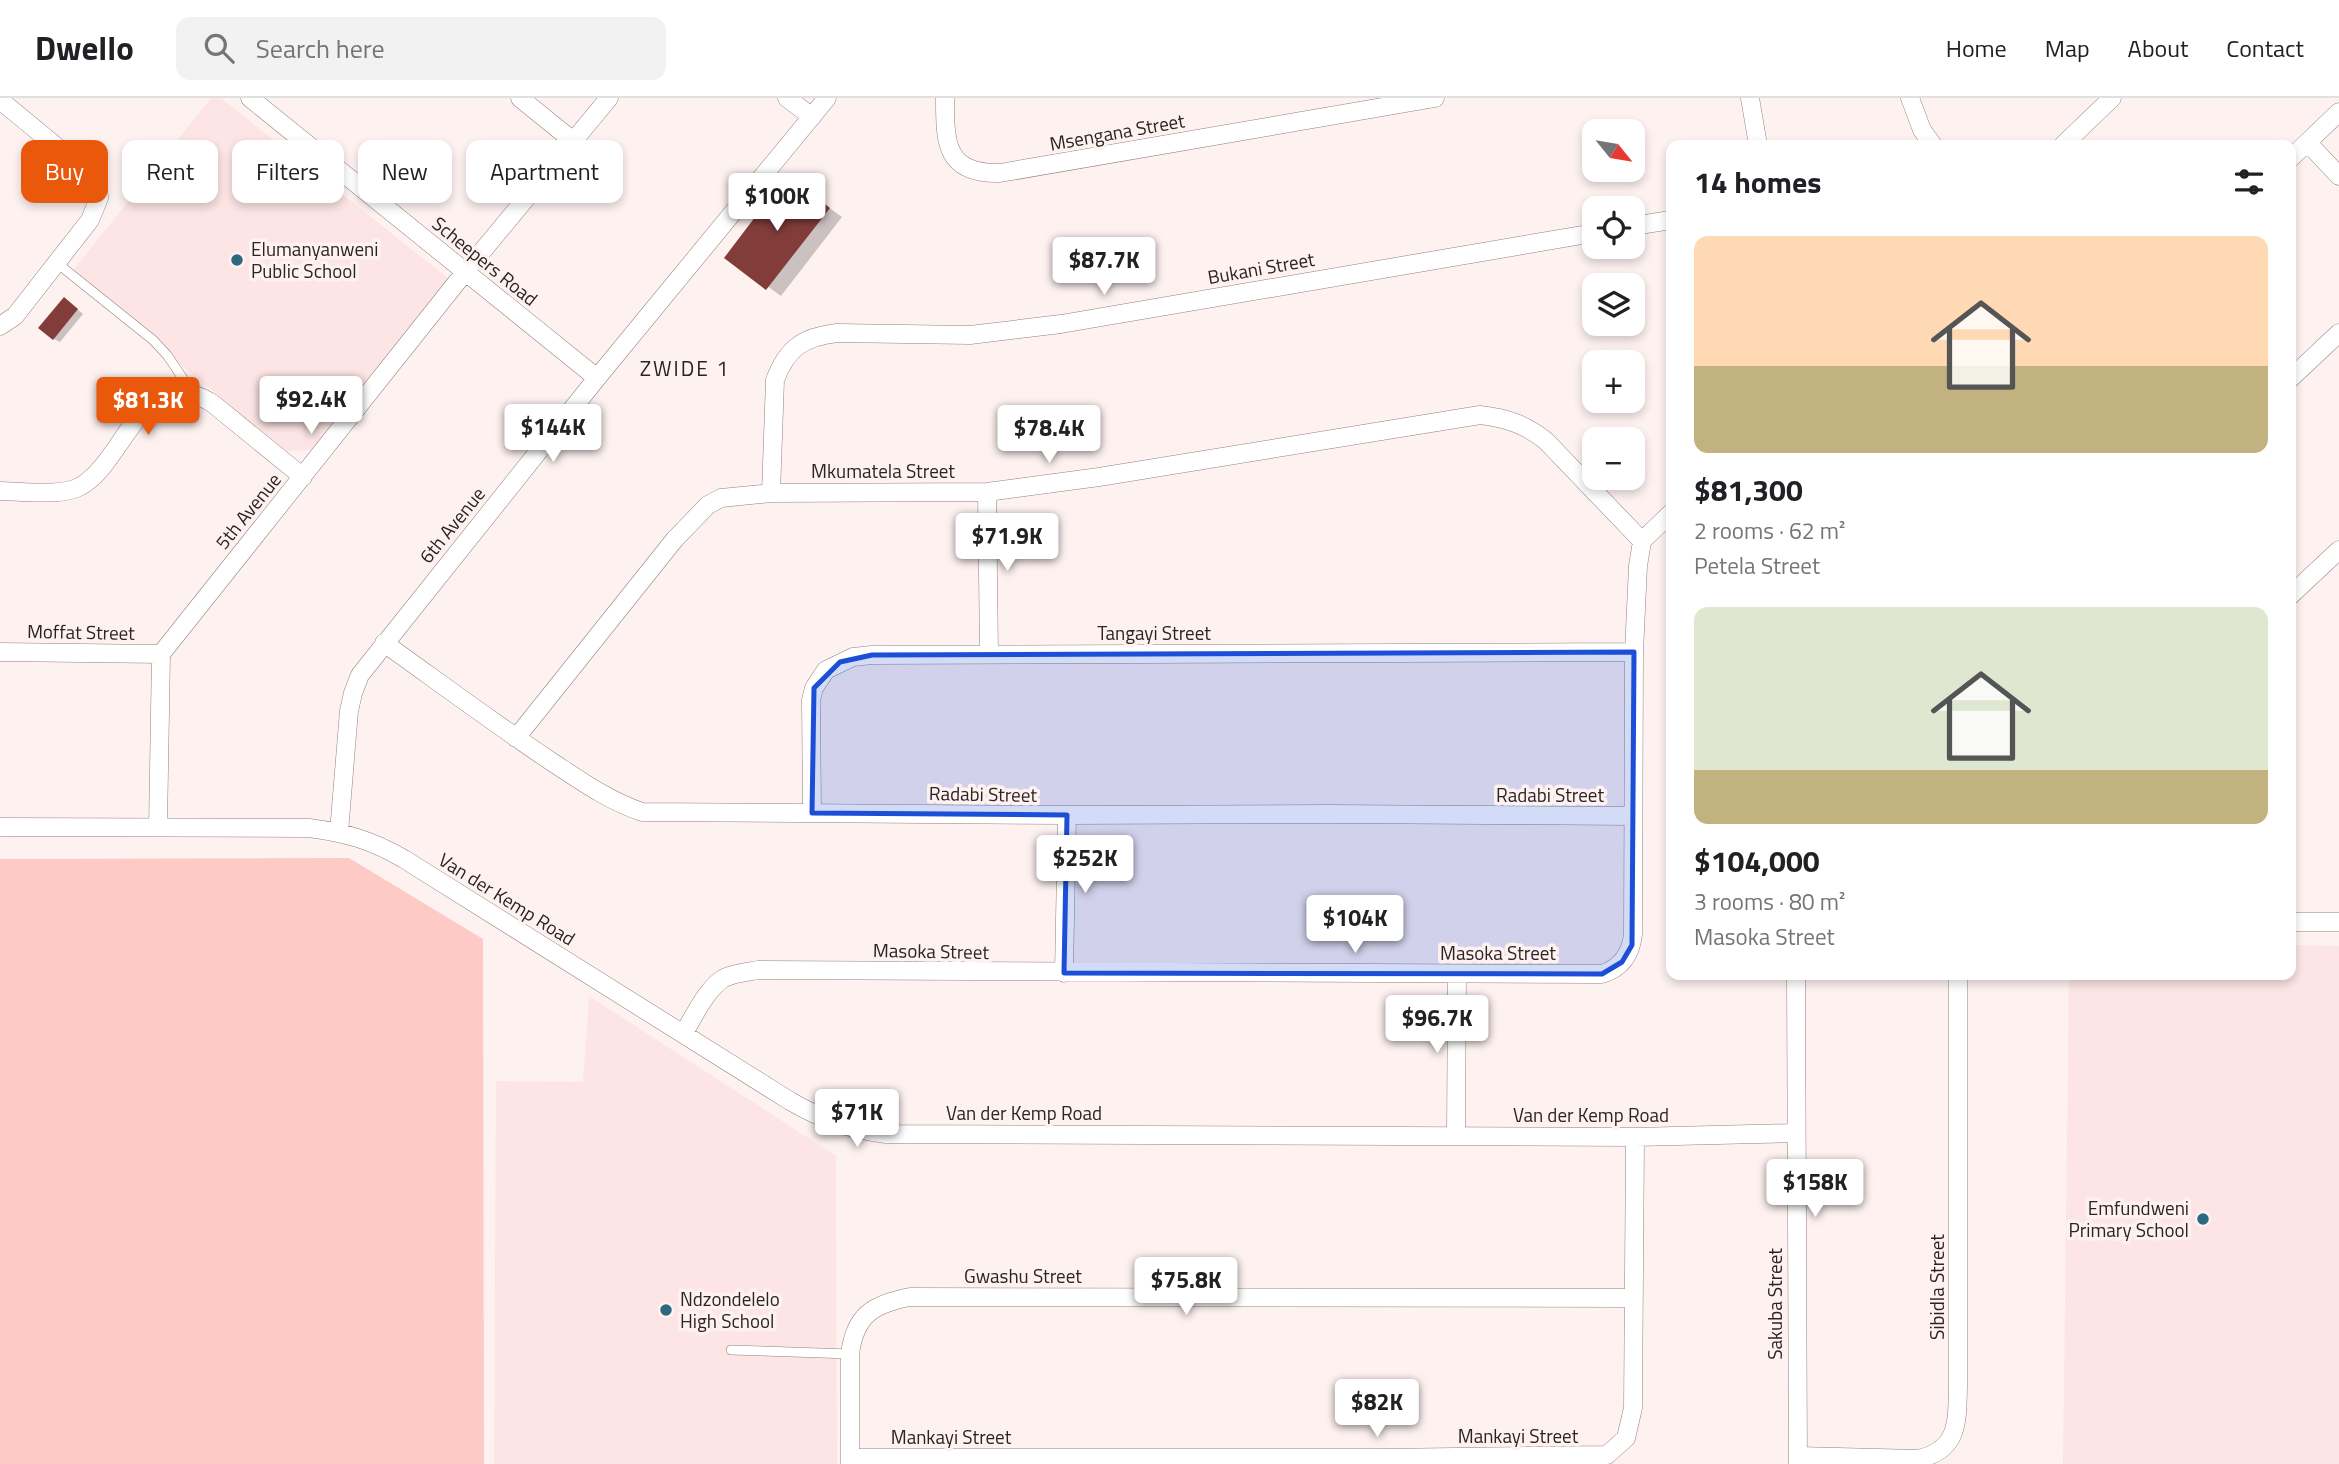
<!DOCTYPE html>
<html lang="en">
<head>
<meta charset="utf-8">
<style>
  :root { --surface:#fff; --page:#f2f2f2; --text:#202124; --muted:#757577; --line:#e0e0e0; --accent:#ea580c }
  body { margin:0; font-family:"Titillium Web",sans-serif; background:var(--page); color:var(--text); height:100vh; display:flex; flex-direction:column; font-size:26px; white-space:nowrap }
  * { box-sizing:border-box; margin:0 }
  p { font-size:23px; color:var(--muted) }
  .icon { flex:none; width:38px; height:38px; fill:none; stroke:currentColor; stroke-width:2; stroke-linecap:round; stroke-linejoin:round }
  .map { position:relative; flex:1; overflow:hidden }
  .side { position:absolute; left:1666px; top:42px; width:630px; height:840px; display:flex; flex-direction:column; background:var(--surface); border-radius:14px; box-shadow:0 4px 10px #0003 }
  .side>* { flex:none }
  .banner { position:absolute; left:21px; top:42px; width:665px; height:63px; display:flex; gap:14px }
  .needle { width:46px; rotate:120deg }
  .buttons { position:absolute; left:1582px; top:21px; display:grid; gap:14px }
  .buttons a { display:grid; place-items:center; width:63px; height:63px; border-radius:14px; background:var(--surface); box-shadow:0 4px 10px #0003; font-size:35px }
  .price { position:absolute; translate:-50% -60px; padding:0 16px; border-radius:7px; background:#fff; color:#222; font-size:23px; line-height:46px; filter:drop-shadow(0 2px 4px #0008) }
  .price::after { content:''; position:absolute; left:50%; top:42px; width:21px; height:16px; margin-left:-10px; background:inherit; clip-path:polygon(0 0,100% 0,50% 100%) }
  .price.current { background:var(--accent); color:#fff }
  ul { padding:0; list-style:none }
  li { display:grid; align-content:center; gap:14px; height:371px; padding:0 28px }
  li span { display:grid; place-items:center; height:217px; border-radius:14px; color:#555 }
  li>.icon { margin-inline-start:auto }
  span .icon { width:126px; height:126px; fill:#fffc; stroke-width:1 }
  li b { font-size:30px }
  h2 { display:flex; justify-content:space-between; align-items:center; height:84px; padding:0 28px; font-size:30px }
  .tag { padding:0 24px; border-radius:14px; background:var(--surface); box-shadow:0 4px 10px #0003; font-size:24px; line-height:63px }
  .tag.current { background:var(--accent); color:#fff }
  header { display:flex; align-items:center; gap:42px; box-sizing:border-box; height:98px; padding:0 35px; background:var(--surface); border-bottom:2px solid var(--line) }
  header strong { font-size:33px }
  nav { display:flex; gap:38px; margin-inline-start:auto; font-size:24px }
  .search { width:490px; height:63px; background:var(--page); display:flex; align-items:center; gap:18px; box-sizing:border-box; padding:0 24px; border-radius:14px; color:var(--muted); font-size:26px }
  .map>svg:first-child { display:block }
</style>
</head>
<body>
<header>
<strong>Dwello</strong>
<div class="search"><svg class="icon" aria-label="search" viewBox="0 0 24 24"><circle cx="10" cy="10" r="6"/><path d="M15 15l6 6"/></svg>Search here</div>
<nav><a>Home</a><a>Map</a><a>About</a><a>Contact</a></nav>
</header>
<div class="map">
<svg width="2339" height="1366" viewBox="0 0 2339 1366">
  <rect width="100%" height="100%" fill="#fef2f1"/>
  <path fill="#fce5e4" d="M 211,0 L 221,0 L 449,181 L 314,352 L 286,353 L 70,176 Z
    M 2291,847 L 2339,848 L 2339,1366 L 2063,1366 L 2069,877 L 2291,877 Z
    M 589,898 L 836,1058 L 837,1366 L 494,1366 L 496,983 L 583,984 Z"/>
  <path fill="#fecac6" d="M 349,760 L 483,841 L 484,1366 L 0,1366 L 0,761 Z"/>
  <path fill="#0003" d="M 788,80 L 842,119 L 781,198 L 727,159 Z
    M 70,205 L 83,216 L 60,244 L 54,241 Z"/>
  <path fill="#823d3b" d="M 787,77 L 830,110 L 766,192 L 724,160 Z
    M 64,199 L 78,211 L 53,242 L 38,230 Z"/>
  <g fill="none" stroke-linecap="round" stroke-linejoin="round">
    <defs>
      <path id="service" d="M 57,165 L 153,242 L 167,257 L 192,294
        M 731,1252 L 850,1256"/>
      <path id="minor" d="M 250,0 L 597,280
        M 520,0 L 573,43
        M 787,0 L 812,19
        M 945,0 C 945,45 945,76 1000,75 L 1435,0
        M 1750,0 L 1758,47
        M 1910,0 L 1922,32 L 1933,47
        M 0,2 L 92,78 L 98,89 L 99,100 L 90,122 L 15,218 L 0,228
        M 2308,45 L 2339,78
        M 2063,47 L 2112,0
        M 2291,60 L 2339,14
        M 1633,128 L 1671,122
        M 2291,280 L 2339,235
        M 0,393 C 21,393 63,399 81,388 C 126,362 142,262 212,305 L 303,379
        M 987,394 L 989,556
        M 771,395 L 775,282 C 787,250 803,239 837,235 L 970,237 L 1061,226 L 1594,135
        M 2291,497 L 2339,452
        M 384,545 C 440,585 495,626 552,664 C 581,683 609,703 642,714 L 1067,717 L 1329,716 L 1633,718
        M 0,554 L 161,556
        M 516,640 L 675,441 L 708,407 L 721,400 L 771,395 L 987,394 L 1099,379 L 1480,317 C 1506,320 1525,326 1546,343 L 1642,443
        M 812,715 L 811,602 L 814,590 L 826,572 L 853,559 L 872,557 L 1634,554
        M 0,729 L 309,730 C 347,735 371,742 404,761 L 790,1003 C 823,1022 848,1031 886,1036 L 1635,1039 L 1795,1035
        M 158,729 L 161,556 L 465,174 L 609,0
        M 339,734 L 349,613 L 353,595 L 360,577 L 597,280 L 827,0
        M 2291,824 L 2339,824
        M 1064,875 L 1067,717
        M 1796,877 L 1798,1366
        M 683,936 C 694,919 706,891 724,880 C 734,875 746,874 758,872 L 1602,876 C 1621,870 1631,856 1633,836 L 1634,554 L 1638,468 L 1642,443 L 1671,415
        M 1456,1038 L 1457,877
        M 1798,1358 L 1918,1361 C 1959,1352 1957,1324 1958,1289 L 1958,877
        M 850,1360 L 1382,1360 L 1607,1357 L 1626,1340 L 1633,1310 L 1635,1039
        M 850,1366 L 850,1256 C 855,1217 873,1206 910,1199 L 1633,1200"/>
    </defs>
    <use href="#service" stroke="#92817f" stroke-width="10"/>
    <use href="#minor" stroke="#92817f" stroke-width="19"/>
    <use href="#service" stroke="#fff" stroke-width="9"/>
    <use href="#minor" stroke="#fff" stroke-width="18"/>
  </g>
  <path fill="#1d4ed8" fill-opacity="0.2" stroke="#1d4ed8" stroke-width="5" stroke-linejoin="round" d="M 1634,554 L 1632,847 L 1622,864 L 1602,876 L 1064,875 L 1067,717 L 812,715 L 814,590 L 840,564 L 872,557 Z"/>
  <g fill="#2d6780" stroke="#fef2f1" stroke-width="2.5">
    <circle cx="237" cy="162" r="7"/>
    <circle cx="2203" cy="1121" r="7"/>
    <circle cx="666" cy="1212" r="7"/>
  </g>
  <g text-anchor="middle" stroke-width="7" stroke-linejoin="round" paint-order="stroke">
    <g font-size="19" fill="#2b2424" stroke="#fef2f1">
      <text transform="translate(1117 34) rotate(-10)" y="7">Msengana Street</text>
      <text transform="translate(485 163) rotate(39)" y="7">Scheepers Road</text>
      <text transform="translate(1261 170) rotate(-10)" y="7">Bukani Street</text>
      <text x="883" y="380">Mkumatela Street</text>
      <text transform="translate(248 413) rotate(-51)" y="7">5th Avenue</text>
      <text transform="translate(452 427) rotate(-51)" y="7">6th Avenue</text>
      <text transform="translate(81 534) rotate(1)" y="7">Moffat Street</text>
      <text x="1154" y="542">Tangayi Street</text>
      <text transform="translate(983 696) rotate(1)" y="7">Radabi Street</text>
      <text x="1550" y="704">Radabi Street</text>
      <text transform="translate(507 801) rotate(32)" y="7">Van der Kemp Road</text>
      <text transform="translate(931 853) rotate(1)" y="7">Masoka Street</text>
      <text x="1498" y="862">Masoka Street</text>
      <text x="1024" y="1022">Van der Kemp Road</text>
      <text x="1591" y="1024">Van der Kemp Road</text>
      <text x="1023" y="1185">Gwashu Street</text>
      <text transform="translate(1937 1189) rotate(-90)" y="7">Sibidla Street</text>
      <text transform="translate(1775 1206) rotate(-90)" y="7">Sakuba Street</text>
      <text x="1518" y="1345">Mankayi Street</text>
      <text x="951" y="1346">Mankayi Street</text>
    </g>
    <g font-size="19" fill="#2b2424" stroke="#fef2f1" text-anchor="start">
      <text x="251" y="158">Elumanyanweni<tspan x="251" dy="22">Public School</tspan></text>
      <text x="2189" y="1117" text-anchor="end">Emfundweni<tspan x="2189" dy="22">Primary School</tspan></text>
      <text x="680" y="1208">Ndzondelelo<tspan x="680" dy="22">High School</tspan></text>
    </g>
    <g font-size="21" letter-spacing="2" fill="#2b2424" stroke="#fef2f1">
      <text x="685" y="278">ZWIDE 1</text>
    </g>
  </g>
</svg>
<div class="buttons">
<a><svg class="needle" viewBox="-14 -14 28 28"><path d="M0-13l5 13h-10z" fill="#e53935"/><path d="M0 13l5-13h-10z" fill="#757577"/></svg></a>
<a><svg class="icon" aria-label="locate" viewBox="0 0 24 24"><circle cx="12" cy="12" r="6"/><path d="M12 2v4M12 18v4M2 12h4M18 12h4"/></svg></a>
<a><svg class="icon" aria-label="layers" viewBox="0 0 24 24"><path d="M12 4l9 5-9 5-9-5zM3 14l9 5 9-5"/></svg></a>
<a>+</a>
<a>−</a>
</div>
<b class="price" style="left:777px;top:135px">$100K</b>
<b class="price" style="left:1104px;top:199px">$87.7K</b>
<b class="price" style="left:311px;top:338px">$92.4K</b>
<b class="price current" style="left:148px;top:339px">$81.3K</b>
<b class="price" style="left:553px;top:366px">$144K</b>
<b class="price" style="left:1049px;top:367px">$78.4K</b>
<b class="price" style="left:1007px;top:475px">$71.9K</b>
<b class="price" style="left:1085px;top:797px">$252K</b>
<b class="price" style="left:1355px;top:857px">$104K</b>
<b class="price" style="left:1437px;top:957px">$96.7K</b>
<b class="price" style="left:857px;top:1051px">$71K</b>
<b class="price" style="left:1815px;top:1121px">$158K</b>
<b class="price" style="left:1186px;top:1219px">$75.8K</b>
<b class="price" style="left:1377px;top:1341px">$82K</b>
<div class="banner">
<a class="tag current">Buy</a>
<a class="tag">Rent</a>
<a class="tag">Filters</a>
<a class="tag">New</a>
<a class="tag">Apartment</a>
</div>
<section class="side">
<h2>14 homes<svg class="icon" aria-label="filters" viewBox="0 0 24 24"><path d="M4 7h16M4 17h16"/><circle cx="9" cy="7" r="2"/><circle cx="15" cy="17" r="2"/></svg></h2>
<ul>
<li><span style="background:linear-gradient(#ffd9b3 60%,#c2b280 0)"><svg class="icon" aria-label="home" viewBox="0 0 24 24"><path d="M3 11l9-7 9 7M6 9v11h12V9"/></svg></span><div><b>$81,300</b><p>2 rooms · 62 m²</p><p>Petela Street</p></div></li>
<li><span style="background:linear-gradient(#dfe7d0 75%,#c2b280 0)"><svg class="icon" aria-label="home" viewBox="0 0 24 24"><path d="M3 11l9-7 9 7M6 9v11h12V9"/></svg></span><div><b>$104,000</b><p>3 rooms · 80 m²</p><p>Masoka Street</p></div></li>
</ul>
</section>
</div>
</body>
</html>
